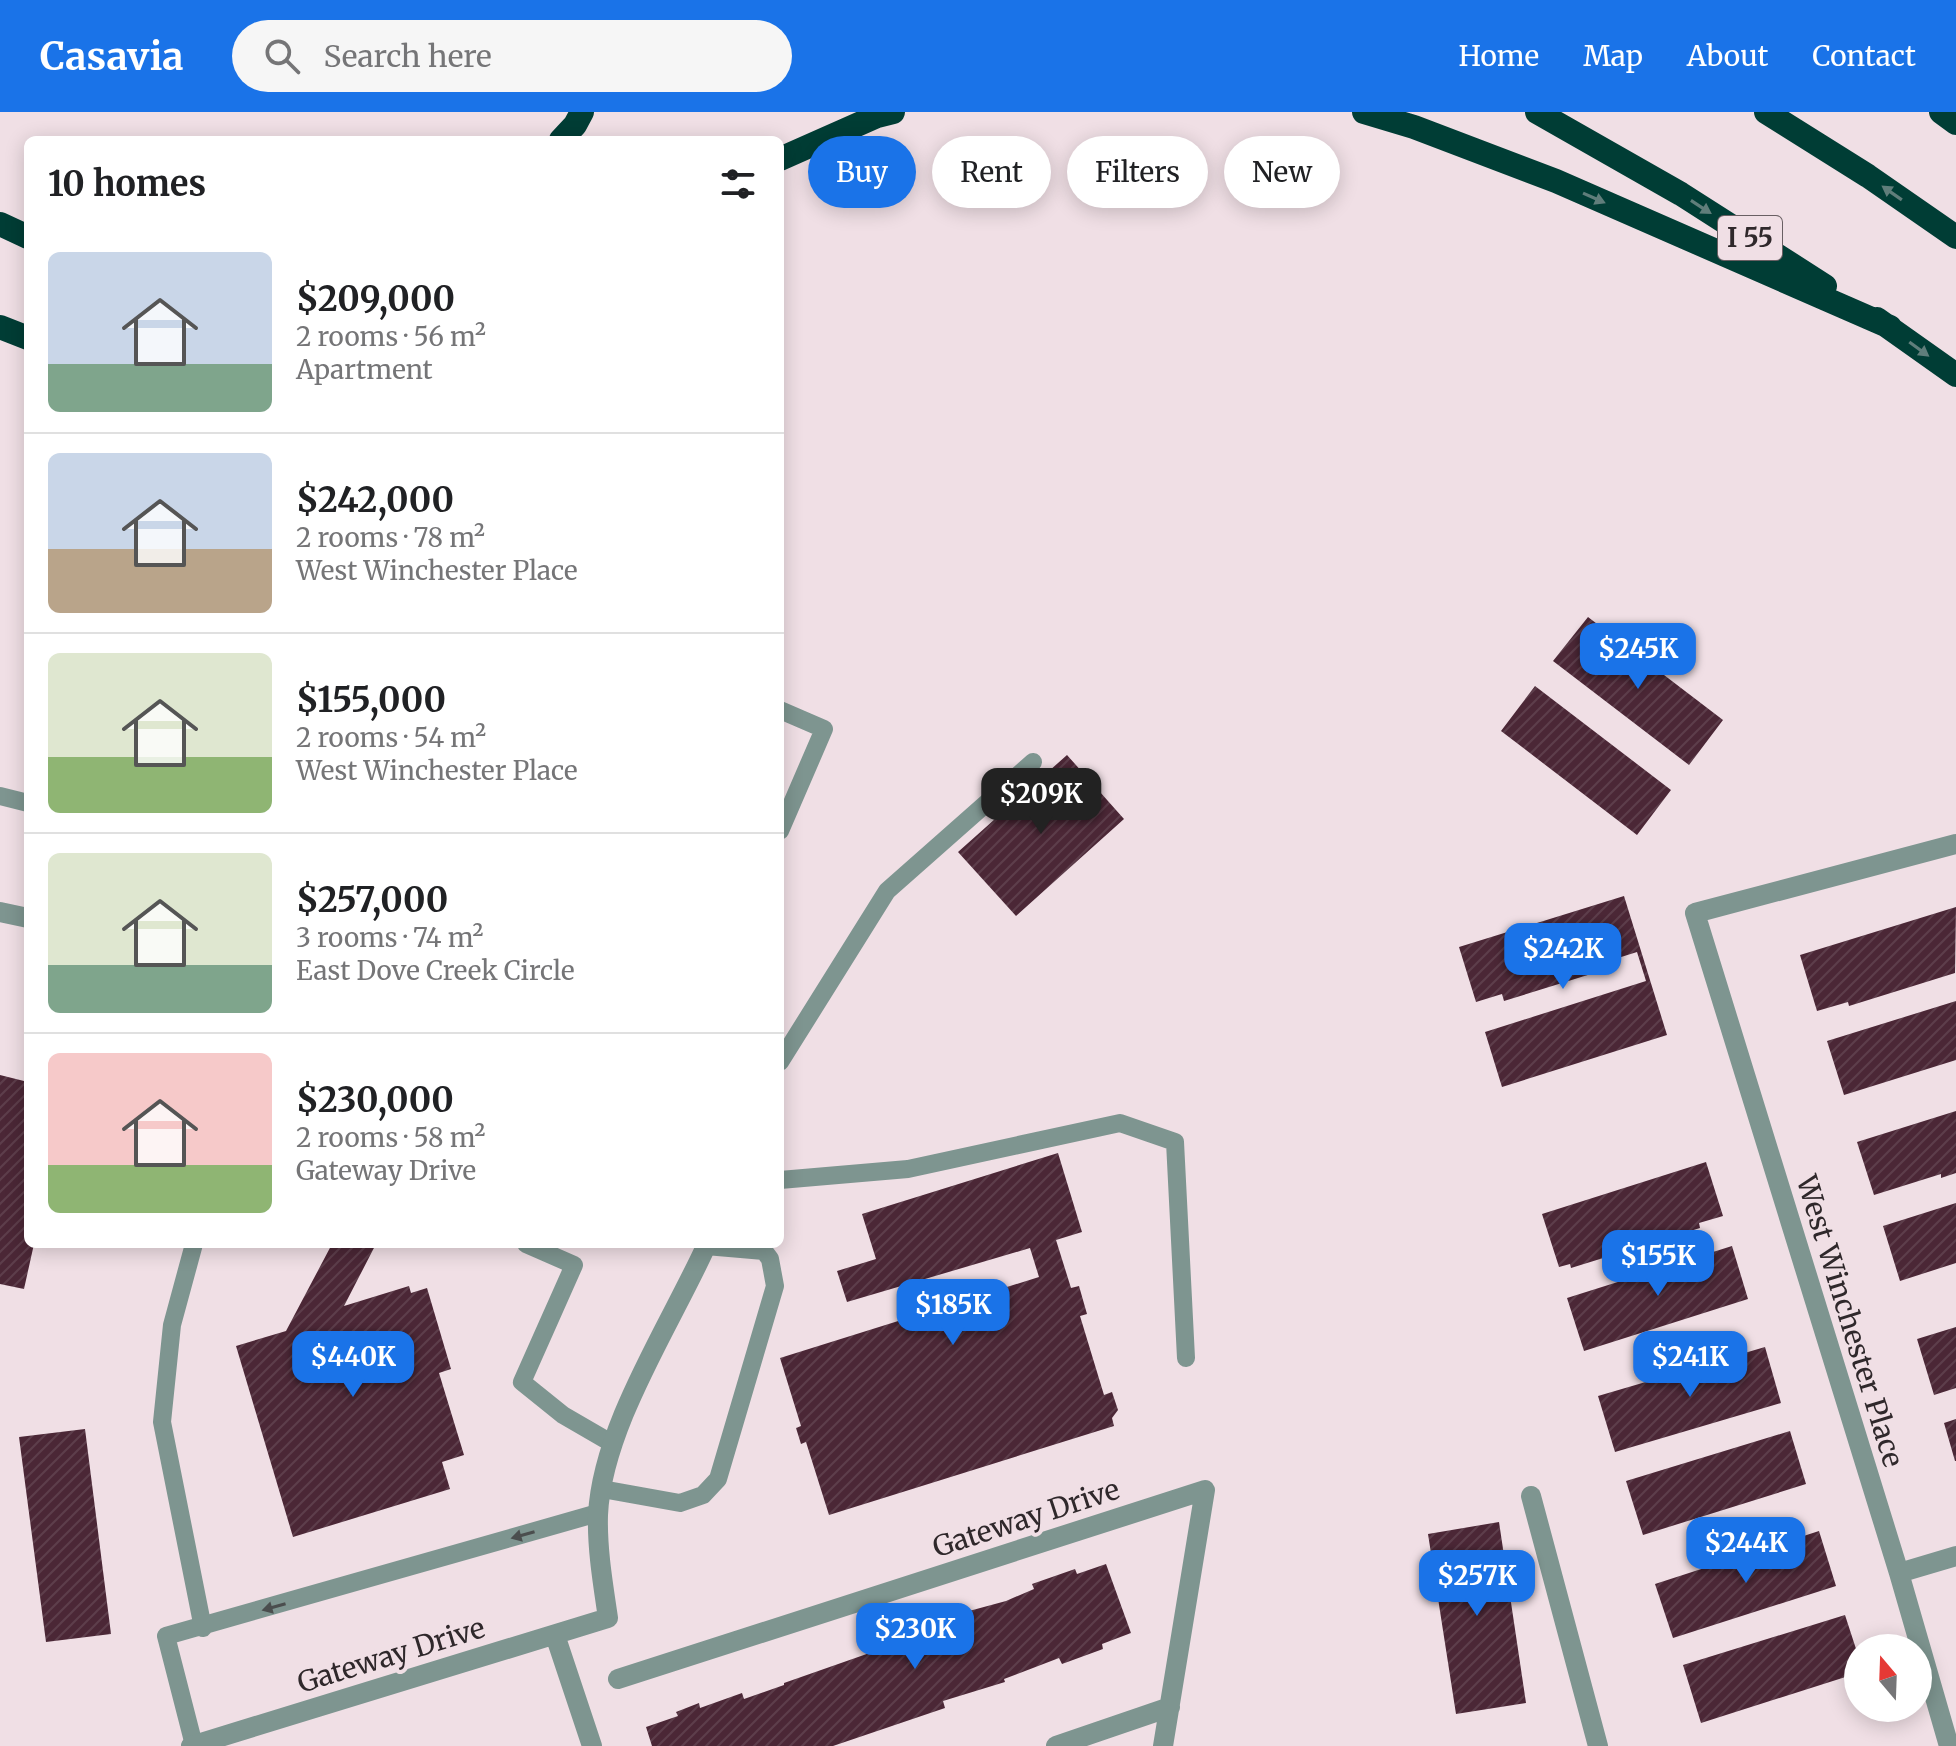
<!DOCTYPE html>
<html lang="en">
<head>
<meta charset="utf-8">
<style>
  :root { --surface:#fff; --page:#f6f6f6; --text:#202124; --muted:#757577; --line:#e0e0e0; --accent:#1a73e8 }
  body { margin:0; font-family:Merriweather,serif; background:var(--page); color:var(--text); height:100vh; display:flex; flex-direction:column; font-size:30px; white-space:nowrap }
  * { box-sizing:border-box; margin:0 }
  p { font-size:26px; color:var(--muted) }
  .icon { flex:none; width:44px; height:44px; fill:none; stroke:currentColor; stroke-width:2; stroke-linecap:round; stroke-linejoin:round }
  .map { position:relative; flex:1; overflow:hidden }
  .drawer { position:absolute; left:24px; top:24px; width:760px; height:1112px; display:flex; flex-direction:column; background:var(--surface); border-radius:12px; box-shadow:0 4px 20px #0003 }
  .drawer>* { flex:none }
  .guide { position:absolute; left:808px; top:24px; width:760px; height:72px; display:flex; gap:16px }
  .needle { width:52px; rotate:341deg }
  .controls { position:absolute; left:1844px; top:1522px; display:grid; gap:16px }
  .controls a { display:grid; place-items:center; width:88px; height:88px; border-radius:50%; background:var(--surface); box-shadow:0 4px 20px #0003; font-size:40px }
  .price { position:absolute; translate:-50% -68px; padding:0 18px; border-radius:16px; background:var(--accent); color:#fff; font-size:26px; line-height:52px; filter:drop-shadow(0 2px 4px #0008) }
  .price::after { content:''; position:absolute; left:50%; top:48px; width:24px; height:18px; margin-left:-12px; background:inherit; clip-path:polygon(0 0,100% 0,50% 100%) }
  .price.on { background:#222; color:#fff }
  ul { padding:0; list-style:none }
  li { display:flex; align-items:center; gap:24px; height:200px; padding:0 24px }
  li+li { border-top:2px solid var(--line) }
  li span { display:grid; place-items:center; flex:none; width:224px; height:160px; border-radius:12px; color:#555 }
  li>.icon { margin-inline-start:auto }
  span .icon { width:96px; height:96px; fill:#fffc; stroke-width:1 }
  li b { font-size:34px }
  h2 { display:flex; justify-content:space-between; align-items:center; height:96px; padding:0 24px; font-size:34px }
  .chip { padding:0 28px; border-radius:36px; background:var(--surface); box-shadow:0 4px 20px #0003; font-size:28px; line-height:72px }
  .chip.on { background:var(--accent); color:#fff }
  header { display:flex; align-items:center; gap:48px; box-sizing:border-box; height:112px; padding:0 40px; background:var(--accent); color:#fff }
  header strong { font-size:38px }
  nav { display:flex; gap:44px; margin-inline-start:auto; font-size:28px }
  .search { width:560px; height:72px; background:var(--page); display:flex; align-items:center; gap:20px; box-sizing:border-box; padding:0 28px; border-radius:44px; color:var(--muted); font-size:30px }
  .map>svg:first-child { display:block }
</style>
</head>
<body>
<header>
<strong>Casavia</strong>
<div class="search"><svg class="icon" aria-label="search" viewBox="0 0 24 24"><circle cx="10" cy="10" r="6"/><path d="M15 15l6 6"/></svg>Search here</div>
<nav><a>Home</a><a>Map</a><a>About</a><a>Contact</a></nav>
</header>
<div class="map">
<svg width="1956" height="1634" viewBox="0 0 1956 1634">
  <defs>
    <pattern id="building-hatch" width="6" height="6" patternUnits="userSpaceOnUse" patternTransform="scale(2)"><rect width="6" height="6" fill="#4b2736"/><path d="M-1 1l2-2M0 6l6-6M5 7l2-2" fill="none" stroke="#5d3e4b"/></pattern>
  </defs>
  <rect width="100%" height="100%" fill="#f0dfe5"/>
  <path fill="url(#building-hatch)" d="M 1588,505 L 1723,608 L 1689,653 L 1553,549 Z
    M 1535,574 L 1671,678 L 1637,723 L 1501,619 Z
    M 1067,643 L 1124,707 L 1016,804 L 958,740 Z
    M 1624,784 L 1667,923 L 1502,975 L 1485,920 L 1646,869 L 1637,840 L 1618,846 L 1620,853 L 1504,889 L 1502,882 L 1476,890 L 1459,835 Z
    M 1956,795 L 1955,861 L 1849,894 L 1848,890 L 1817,899 L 1800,843 Z
    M 1956,889 L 1956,948 L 1844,983 L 1827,929 Z
    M 0,963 L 28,970 L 28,1132 L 34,1132 L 24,1177 L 0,1172 Z
    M 1956,999 L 1956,1061 L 1941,1066 L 1941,1062 L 1874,1083 L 1857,1030 Z
    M 1058,1041 L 1082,1120 L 1056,1128 L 1071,1176 L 1079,1174 L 1087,1202 L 1080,1204 L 1104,1283 L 1112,1280 L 1118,1298 L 1112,1306 L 1114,1314 L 829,1403 L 806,1330 L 801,1332 L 796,1316 L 801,1314 L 780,1246 L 1039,1165 L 1030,1136 L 847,1190 L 837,1159 L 876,1147 L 862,1102 Z
    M 1706,1050 L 1723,1104 L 1699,1111 L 1700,1116 L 1571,1156 L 1570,1152 L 1559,1155 L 1542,1102 Z
    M 1956,1091 L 1956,1151 L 1900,1169 L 1883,1114 Z
    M 332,1132 L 376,1132 L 344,1194 L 409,1174 L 411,1181 L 427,1176 L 451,1257 L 439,1261 L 464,1343 L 442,1350 L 450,1377 L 293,1425 L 236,1234 L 286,1219 Z
    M 1732,1134 L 1748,1187 L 1584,1239 L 1567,1186 Z
    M 1956,1215 L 1956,1276 L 1934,1283 L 1917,1227 Z
    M 1765,1235 L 1781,1291 L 1615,1340 L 1598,1284 Z
    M 1956,1307 L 1956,1349 L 1955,1349 L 1944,1311 Z
    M 85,1317 L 111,1522 L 46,1530 L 19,1325 Z
    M 1790,1319 L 1806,1372 L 1643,1423 L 1626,1369 Z
    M 1499,1410 L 1526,1591 L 1456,1602 L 1428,1422 Z
    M 1819,1419 L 1836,1474 L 1673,1526 L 1655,1472 Z
    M 1106,1452 L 1131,1521 L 1102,1532 L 1103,1537 L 1062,1552 L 1059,1546 L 1004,1567 L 1005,1570 L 943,1589 L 945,1596 L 833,1634 L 652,1634 L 646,1615 L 678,1604 L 676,1600 L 699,1591 L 700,1596 L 742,1581 L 744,1587 L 784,1573 L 784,1571 L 918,1524 L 917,1519 L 958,1502 L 1006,1489 L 1034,1477 L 1032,1472 L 1075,1457 L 1077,1462 Z
    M 1845,1503 L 1858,1543 L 1858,1561 L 1701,1611 L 1683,1553 Z"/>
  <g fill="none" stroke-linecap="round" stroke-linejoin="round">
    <path stroke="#7e9590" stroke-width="18" d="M 780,598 L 824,617 L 780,719
      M 0,684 L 28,691
      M 780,950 L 887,779 L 1033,650
      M 780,1068 L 908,1057 L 1120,1011 L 1175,1030 L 1186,1246
      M 194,1132 L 172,1213 L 162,1310 L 203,1516
      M 526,1132 L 574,1153 L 522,1270 L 563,1303 L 613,1332
      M 602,1377 L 680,1391 L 703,1383 L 718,1367 L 775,1174 L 770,1147 L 764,1139 L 706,1134
      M 194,1633 L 166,1524 L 598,1401"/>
    <path stroke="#7e9590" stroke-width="20" d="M 0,800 L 28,806
      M 1531,1384 L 1598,1634
      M 1899,1461 L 1956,1444
      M 555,1523 L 592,1634
      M 618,1567 L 1205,1378 L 1163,1634
      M 191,1634 L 608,1506 C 603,1472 597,1437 598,1403 C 602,1315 671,1212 707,1132
      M 1056,1634 L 1170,1595
      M 1949,1634 L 1899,1461 L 1695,801 L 1956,732"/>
    <path stroke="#003d35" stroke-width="24" d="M 1364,0 L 1414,15 L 1556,69 L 1890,215
      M 1537,0 L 1681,82 L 1825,174
      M 1766,0 L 1868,64 L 1956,125
      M 1941,0 L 1956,11
      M 561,28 L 575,13 L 582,0
      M 780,47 L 877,4 L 893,0
      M 0,112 L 28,125
      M 1877,207 L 1956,263
      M 0,215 L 28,226"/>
  </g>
  <defs><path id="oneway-solid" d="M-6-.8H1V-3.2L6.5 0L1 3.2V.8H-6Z" transform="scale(2)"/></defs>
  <g fill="#607e7b">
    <use href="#oneway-solid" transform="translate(1892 81) rotate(-145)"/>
    <use href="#oneway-solid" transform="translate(1594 86) rotate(24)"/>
    <use href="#oneway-solid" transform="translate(1701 95) rotate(33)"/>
    <use href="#oneway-solid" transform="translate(1919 237) rotate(36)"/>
  </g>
  <g fill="#4b4e4e">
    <use href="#oneway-solid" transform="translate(523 1423) rotate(164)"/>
    <use href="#oneway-solid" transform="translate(274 1495) rotate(164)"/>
  </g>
  <g text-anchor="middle" stroke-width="8" stroke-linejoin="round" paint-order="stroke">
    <rect fill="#f0dfe5" stroke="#695f63" stroke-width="2" x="1718" y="104" width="64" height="44" rx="6"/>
    <g font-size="26" font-weight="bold" fill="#2f282b">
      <text x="1750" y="135">I 55</text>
    </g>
    <g font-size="28" fill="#2f282b" stroke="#f0dfe5">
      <text transform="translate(1850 1209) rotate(73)" y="10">West Winchester Place</text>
      <text transform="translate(1026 1406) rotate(-18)" y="10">Gateway Drive</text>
      <text transform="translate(391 1543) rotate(-17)" y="10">Gateway Drive</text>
    </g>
  </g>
</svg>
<div class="controls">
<a><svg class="needle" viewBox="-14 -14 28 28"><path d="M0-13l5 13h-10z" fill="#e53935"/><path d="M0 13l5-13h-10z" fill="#757577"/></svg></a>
</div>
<b class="price" style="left:1638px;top:579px">$245K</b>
<b class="price on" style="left:1041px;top:724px">$209K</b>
<b class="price" style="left:1563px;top:879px">$242K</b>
<b class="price" style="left:1658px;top:1186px">$155K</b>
<b class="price" style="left:953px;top:1235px">$185K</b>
<b class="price" style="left:353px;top:1287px">$440K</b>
<b class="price" style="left:1690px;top:1287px">$241K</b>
<b class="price" style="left:1746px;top:1473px">$244K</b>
<b class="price" style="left:1477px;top:1506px">$257K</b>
<b class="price" style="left:915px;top:1559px">$230K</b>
<div class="guide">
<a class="chip on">Buy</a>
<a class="chip">Rent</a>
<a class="chip">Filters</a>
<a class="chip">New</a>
</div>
<section class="drawer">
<h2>10 homes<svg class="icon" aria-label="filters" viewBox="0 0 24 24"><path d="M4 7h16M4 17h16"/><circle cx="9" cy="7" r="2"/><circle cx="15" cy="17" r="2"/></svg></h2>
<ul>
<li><span style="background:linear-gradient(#c9d6e8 70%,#7fa58c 0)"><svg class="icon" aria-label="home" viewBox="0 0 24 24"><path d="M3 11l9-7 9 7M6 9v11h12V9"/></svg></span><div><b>$209,000</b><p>2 rooms · 56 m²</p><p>Apartment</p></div></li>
<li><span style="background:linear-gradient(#c9d6e8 60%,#b9a48a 0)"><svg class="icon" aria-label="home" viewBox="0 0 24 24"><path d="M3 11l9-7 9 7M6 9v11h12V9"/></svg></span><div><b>$242,000</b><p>2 rooms · 78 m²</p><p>West Winchester Place</p></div></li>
<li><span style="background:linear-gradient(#dfe7d0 65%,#8fb573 0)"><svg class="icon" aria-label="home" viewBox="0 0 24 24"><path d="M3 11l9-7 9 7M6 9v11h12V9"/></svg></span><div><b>$155,000</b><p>2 rooms · 54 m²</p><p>West Winchester Place</p></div></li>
<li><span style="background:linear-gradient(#dfe7d0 70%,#7fa58c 0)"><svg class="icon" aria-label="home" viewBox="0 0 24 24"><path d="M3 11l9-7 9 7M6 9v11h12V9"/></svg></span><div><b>$257,000</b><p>3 rooms · 74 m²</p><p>East Dove Creek Circle</p></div></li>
<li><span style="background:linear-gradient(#f6c9c9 70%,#8fb573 0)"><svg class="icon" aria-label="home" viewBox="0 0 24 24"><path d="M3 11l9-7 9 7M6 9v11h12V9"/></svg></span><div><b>$230,000</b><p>2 rooms · 58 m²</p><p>Gateway Drive</p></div></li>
</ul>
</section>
</div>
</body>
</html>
